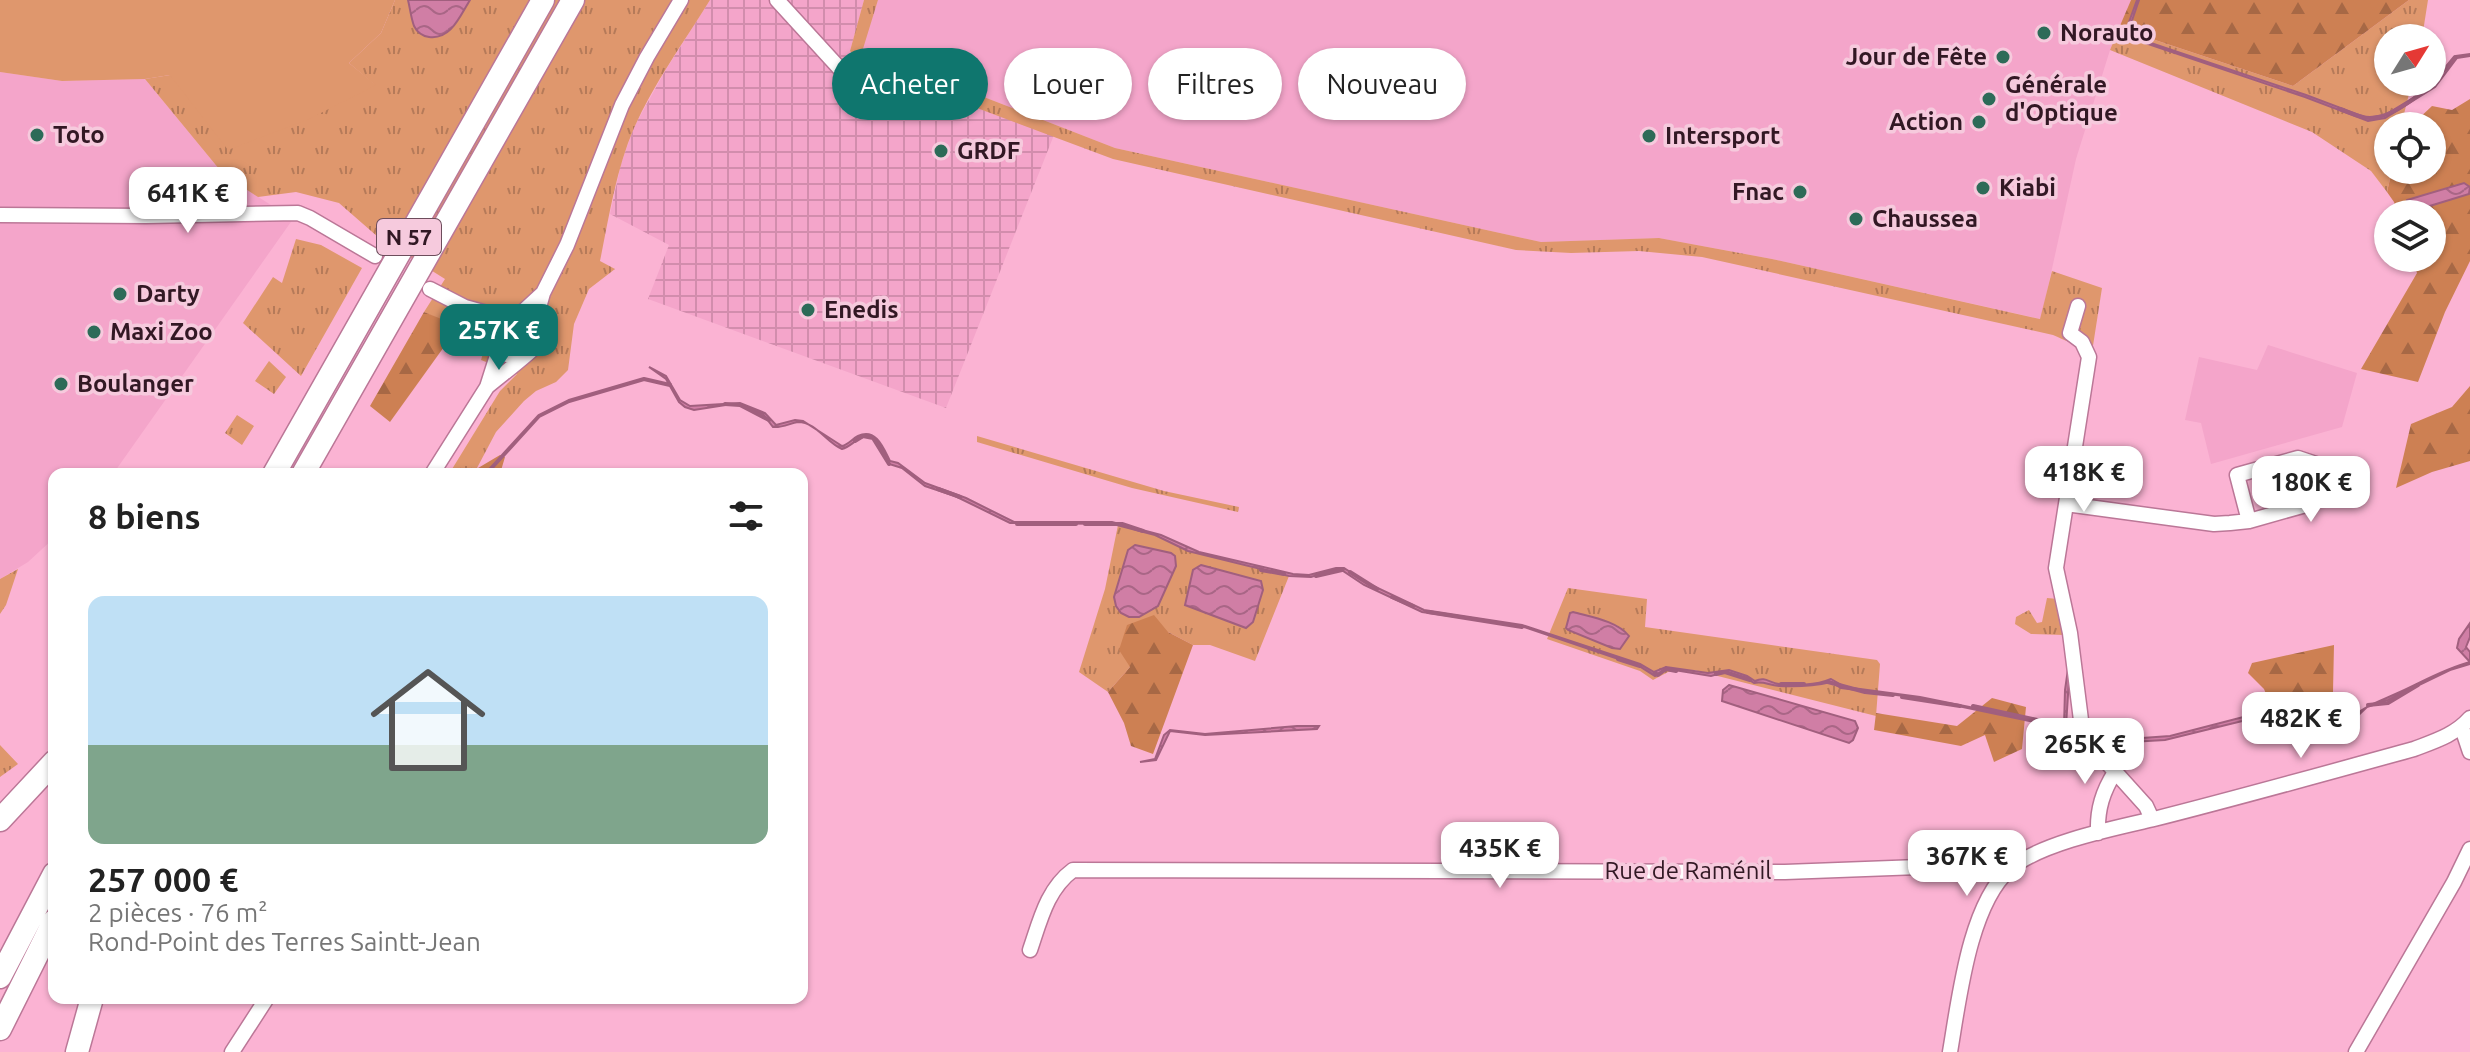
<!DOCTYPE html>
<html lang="fr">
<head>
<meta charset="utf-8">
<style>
  :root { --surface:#fff; --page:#f2f2f2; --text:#222; --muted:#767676; --line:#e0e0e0; --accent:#0f766e }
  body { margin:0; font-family:Ubuntu,sans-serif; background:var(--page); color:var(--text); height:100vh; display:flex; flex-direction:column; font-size:30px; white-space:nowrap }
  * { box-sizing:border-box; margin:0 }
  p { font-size:26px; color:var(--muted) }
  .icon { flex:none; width:44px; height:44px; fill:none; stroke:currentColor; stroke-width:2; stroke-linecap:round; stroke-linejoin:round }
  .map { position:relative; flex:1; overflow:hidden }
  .panel { position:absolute; left:48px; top:468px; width:760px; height:536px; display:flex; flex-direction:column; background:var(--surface); border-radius:16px; box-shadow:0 2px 6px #0004 }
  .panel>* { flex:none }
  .banner { position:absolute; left:832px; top:48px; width:760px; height:72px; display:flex; gap:16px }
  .needle { width:52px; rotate:53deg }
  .controls { position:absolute; left:2374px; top:24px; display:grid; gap:16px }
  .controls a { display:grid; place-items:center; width:72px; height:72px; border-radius:50%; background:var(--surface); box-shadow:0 2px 6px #0004; font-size:40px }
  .price { position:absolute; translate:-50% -68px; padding:0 18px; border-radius:16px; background:#fff; color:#222; font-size:26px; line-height:52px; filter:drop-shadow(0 2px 4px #0008) }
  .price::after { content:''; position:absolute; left:50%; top:48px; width:24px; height:18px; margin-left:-12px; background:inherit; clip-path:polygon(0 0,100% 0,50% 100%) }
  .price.selected { background:var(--accent); color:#fff }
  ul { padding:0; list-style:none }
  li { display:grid; align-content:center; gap:16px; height:424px; padding:0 40px }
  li+li { border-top:2px solid var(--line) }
  li span { display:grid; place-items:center; height:248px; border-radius:16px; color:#555 }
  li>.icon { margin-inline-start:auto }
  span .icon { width:144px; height:144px; fill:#fffc; stroke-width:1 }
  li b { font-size:34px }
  h2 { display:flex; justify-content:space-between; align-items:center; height:96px; padding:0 40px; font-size:34px }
  .pill { padding:0 28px; border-radius:36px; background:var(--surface); box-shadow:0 2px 6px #0004; font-size:28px; line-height:72px }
  .pill.selected { background:var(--accent); color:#fff }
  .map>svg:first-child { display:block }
</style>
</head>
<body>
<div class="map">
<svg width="2470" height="1052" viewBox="0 0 2470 1052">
  <defs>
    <pattern id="industrial-grid" width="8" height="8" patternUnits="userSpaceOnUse" patternTransform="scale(2)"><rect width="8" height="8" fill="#f4a5ca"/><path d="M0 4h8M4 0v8" fill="none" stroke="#d28dad"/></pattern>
    <pattern id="grass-tufts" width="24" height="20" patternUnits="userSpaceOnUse" patternTransform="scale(2)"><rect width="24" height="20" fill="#df976d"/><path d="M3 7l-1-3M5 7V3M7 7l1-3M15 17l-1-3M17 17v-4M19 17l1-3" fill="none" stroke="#b57a59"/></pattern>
    <pattern id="forest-firs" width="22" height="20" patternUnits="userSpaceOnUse" patternTransform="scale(2)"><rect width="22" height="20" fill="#cd8053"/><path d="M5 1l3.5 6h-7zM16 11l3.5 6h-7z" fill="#a76845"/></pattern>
    <pattern id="water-waves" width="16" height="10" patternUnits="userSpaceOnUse" patternTransform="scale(2)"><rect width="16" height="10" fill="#d07ea5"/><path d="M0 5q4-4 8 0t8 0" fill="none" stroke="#a96686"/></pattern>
  </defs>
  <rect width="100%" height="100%" fill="#fbb3d3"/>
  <path fill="#f4a5ca" d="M 878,0 L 2131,0 L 2110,50 L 2076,159 L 2041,319 L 1772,259 L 1659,238 L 1541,242 L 1115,148 L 953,85 L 879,51 L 861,52 Z
    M 0,72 L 62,81 L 145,79 L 224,175 L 293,219 L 113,474 L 54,474 L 54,538 L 28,562 L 0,579 Z
    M 2268,345 L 2357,373 L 2342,427 L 2211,464 L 2201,423 L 2185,420 L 2199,357 L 2257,370 Z"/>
  <path fill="url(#industrial-grid)" d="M 710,0 L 864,0 L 850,51 L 969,105 L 1054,135 L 946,408 L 648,299 L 669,245 L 610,214 L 621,164 L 634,127 L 665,71 Z"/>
  <path fill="url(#grass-tufts)" d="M 395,0 L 710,0 C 684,42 654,83 634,128 C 616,170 609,217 600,261 L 615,269 L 589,289 L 574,324 L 568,370 L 556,382 L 536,391 L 524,401 L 496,432 L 477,468 L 468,474 L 449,474 L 500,391 L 517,374 L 481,360 L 485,347 L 478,337 L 424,312 L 445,279 L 378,237 L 339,203 L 296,192 L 258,197 L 224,175 L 145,79 L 170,75 L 375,85 L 349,63 L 381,33 Z
    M 864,0 L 878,0 L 862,52 L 879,51 L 953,85 L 1115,148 L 1541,242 L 1659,238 L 1772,259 L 2040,319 L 2052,271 L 2102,288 L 2058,570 L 2058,600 L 2064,635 L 2031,634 L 2015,624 L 2016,617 L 2029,610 L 2037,623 L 2042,622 L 2047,598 L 2058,599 L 2052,580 L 2052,552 L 2083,372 C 2082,346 2076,345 2053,335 L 1702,257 L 1639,251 L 1571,253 L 1516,250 L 1113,159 L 969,105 L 858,59 L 850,51 Z
    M 2409,0 L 2428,0 L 2422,38 L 2388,38 L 2388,82 L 2412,82 L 2401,126 L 2388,126 L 2388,170 L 2392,170 L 2387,192 L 2371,171 L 2312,132 L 2110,50 L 2119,28 L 2293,86 Z
    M 296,239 L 321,245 L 362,268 L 301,376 L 243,323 L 273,277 L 282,283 Z
    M 269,361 L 286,377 L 274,394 L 255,381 Z
    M 237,415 L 254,426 L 242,445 L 225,433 Z
    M 977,436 L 1164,491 L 1239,507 L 1238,512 L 1132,488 L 977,442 Z
    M 1118,525 L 1155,535 L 1188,551 L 1289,576 L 1255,661 L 1210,645 L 1193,645 L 1168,632 L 1130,667 L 1108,692 L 1079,672 L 1105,589 Z
    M 18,569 L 6,605 L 0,614 L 0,579 Z
    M 1568,588 L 1647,599 L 1645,627 L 1877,660 L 1880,664 L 1876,716 L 1694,670 L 1668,672 L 1653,680 L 1640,671 L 1547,639 Z
    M 0,745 L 18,764 L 0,777 Z"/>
  <path fill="url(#forest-firs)" d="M 2131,0 L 2409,0 L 2293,86 L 2119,28 Z
    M 2470,99 L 2470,187 L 2464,183 L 2405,204 L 2408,211 L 2469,194 L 2470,189 L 2470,261 L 2445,312 L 2418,382 L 2361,369 L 2417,273 L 2412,258 L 2432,258 L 2432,214 L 2398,214 L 2394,202 L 2387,192 L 2392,170 L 2432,170 L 2432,126 L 2401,126 L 2402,123 L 2415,122 L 2432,106 L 2452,110 Z
    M 424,312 L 459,326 L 390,422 L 370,406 Z
    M 2470,386 L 2470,461 L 2432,472 L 2396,488 L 2411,424 L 2452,407 Z
    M 500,455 L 505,457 L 500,474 L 468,474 Z
    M 1154,615 L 1168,632 L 1193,645 L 1153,754 L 1131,746 L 1124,723 L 1108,692 L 1130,667 L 1119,650 L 1127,625 Z
    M 2334,645 L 2333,692 L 2270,704 L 2264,689 L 2248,673 L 2252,663 Z
    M 1992,698 L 2026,707 L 2022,749 L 1994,762 L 1985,735 L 1961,746 L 1874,730 L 1876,713 L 1957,726 Z"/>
  <path fill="#df976d" d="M 0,0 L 395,0 L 381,33 L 349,63 L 376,85 L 309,119 L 228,150 L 170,75 L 145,79 L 62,81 L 0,72 Z"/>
  <path fill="url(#water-waves)" stroke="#a15f7e" stroke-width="2" d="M 408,0 L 470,0 C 460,16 451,40 429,37 C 422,36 417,32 414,26 C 411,18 410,8 408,0 Z
    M 2137,0 L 2139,0 L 2127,35 L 2306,95 L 2367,118 L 2385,115 L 2431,87 L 2456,56 L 2470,54 L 2470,56 L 2457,58 L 2435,87 L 2385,118 L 2368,121 L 2305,97 L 2124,36 Z
    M 2464,183 L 2470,187 L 2469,194 L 2410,212 L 2406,208 L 2407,200 Z
    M 649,367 L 666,376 L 680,400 L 690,406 L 740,403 L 765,413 L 776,425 L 795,420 L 803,421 L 842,446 C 849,444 852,439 858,436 C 876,427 884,449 890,461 L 898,463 L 925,483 L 966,498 L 1014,522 L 1112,522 L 1161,535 L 1199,552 L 1293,574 L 1309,575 L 1336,568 L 1344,568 L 1367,583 L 1424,610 L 1522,625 L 1640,664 L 1654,672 L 1666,667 L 1708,673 L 1729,670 L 1747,676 L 1755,681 C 1766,676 1769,683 1779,684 C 1796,685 1815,686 1831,679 L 1845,687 L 1920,697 L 2064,726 L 2065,690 L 2071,648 L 2066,726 L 2080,726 L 2096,735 L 2128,739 L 2170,736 L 2278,708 L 2346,723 C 2362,706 2379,702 2400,692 C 2424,681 2444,669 2470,662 L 2457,648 L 2459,639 L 2470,623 L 2470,637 L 2466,647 L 2470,652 L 2470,664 L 2450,670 L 2388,700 L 2367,707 L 2347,726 L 2283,711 L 2165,740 L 2130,742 L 2092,738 L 2044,724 L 1920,698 L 1841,688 L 1831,682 C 1814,686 1796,687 1779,686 C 1768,685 1764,681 1754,683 L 1746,678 L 1725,672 L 1711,676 L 1668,669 L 1655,676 L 1639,666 L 1521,626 L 1422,612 L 1364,585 L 1343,571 L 1337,569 L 1311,577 L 1289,576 L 1188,551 L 1155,535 L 1113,524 L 1010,523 L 955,496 L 925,486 L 902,468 L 889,464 C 883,452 876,428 859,439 C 852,443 849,447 842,449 C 827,443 816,422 798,422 C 790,423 783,428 773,427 L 763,414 L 740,405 L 732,404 L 694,410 L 685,407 L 679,402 L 666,379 Z
    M 1135,545 L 1171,553 L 1175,556 L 1176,566 L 1158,606 L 1139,617 L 1129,617 L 1121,613 L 1116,606 L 1114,597 L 1128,550 Z
    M 1201,565 L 1261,581 L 1263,590 L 1253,622 L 1246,628 L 1185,605 L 1193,570 Z
    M 1573,612 C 1591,617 1617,621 1629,636 L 1620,649 L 1612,648 L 1568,630 L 1566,628 L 1570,613 Z
    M 1729,685 L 1855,721 L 1858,728 L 1853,740 L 1849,743 L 1722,701 L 1723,690 Z
    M 1297,726 L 1319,726 L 1317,729 L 1205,735 L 1170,731 L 1156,760 L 1140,762 L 1155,759 L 1164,735 L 1170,730 L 1205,734 Z"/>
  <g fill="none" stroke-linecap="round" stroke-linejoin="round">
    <path stroke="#a15f7e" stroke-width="4" d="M 2340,109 C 2349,112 2360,118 2370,118 C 2401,117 2437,80 2455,57
      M 725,404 L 740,405 L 769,420
      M 855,441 L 863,436 L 873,438 L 889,464
      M 486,474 L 539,416 L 569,401 L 644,379 L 670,385
      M 938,489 L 960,497
      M 1017,524 L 1076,524
      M 1085,524 L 1122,524 L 1143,531
      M 1261,570 L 1284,574
      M 1350,572 L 1377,589
      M 1316,576 L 1342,570
      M 1392,597 L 1413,606
      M 1428,612 L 1522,627
      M 1618,659 L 1640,666
      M 1655,673 L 1658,675 L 1666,669 L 1676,671
      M 1716,674 L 1725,672 L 1750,680
      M 1828,682 L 1865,692 L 1893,695
      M 1781,684 L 1804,684
      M 1902,697 L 1960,706
      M 2368,705 L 2388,703 L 2418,685
      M 1973,706 L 2074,728"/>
    <defs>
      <path id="minor" d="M 777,0 L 841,70
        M 0,215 L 146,216 L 298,213 L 310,218 L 375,256
        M 430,289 L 465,307 L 509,319
        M 2078,306 L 2070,333 L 2082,342 L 2089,357 L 2056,568 L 2070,633 L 2083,736 L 2146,806 L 2152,819
        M 468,310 L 498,341
        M 517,317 L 543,293
        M 534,325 L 543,293 L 567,245 L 622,105 L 647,57 L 681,0
        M 487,387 C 495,380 534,350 536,346 C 548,323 516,305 500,328 L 498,341 L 507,355 L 521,357
        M 432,474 L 487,387 L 500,346
        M 2066,504 L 2214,524 L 2230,523 L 2249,521 L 2313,503 L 2324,487 L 2319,465 L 2298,458 L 2237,475 L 2249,521
        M 2462,728 L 2470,752
        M 2098,833 C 2097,809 2103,791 2115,772
        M 1030,950 C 1040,921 1047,889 1073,870 L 1785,872 L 1999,864 L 2009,869
        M 232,1052 L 267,998
        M 1950,1052 C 1959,1000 1969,905 2010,869 C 2040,843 2115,828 2154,819 C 2241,797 2327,773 2414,749 C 2435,741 2455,735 2470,718
        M 2356,1052 L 2454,882 L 2470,849"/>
      <path id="highway" d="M 274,474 L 543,0
        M 303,474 L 573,0
        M 0,820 L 54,762
        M 0,977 L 54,874
        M 0,1029 L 54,921
        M 77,1052 L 92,998"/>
    </defs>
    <use href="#minor" stroke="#bb7797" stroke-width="17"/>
    <use href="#highway" stroke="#bb7797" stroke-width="25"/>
    <use href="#minor" stroke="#fff" stroke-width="14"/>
    <use href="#highway" stroke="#fff" stroke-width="22"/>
  </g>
  <g fill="#2d6b58" stroke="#f6cadd" stroke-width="3">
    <circle cx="2044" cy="33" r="8"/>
    <circle cx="2003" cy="57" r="8"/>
    <circle cx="1989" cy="99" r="8"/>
    <circle cx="1979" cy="122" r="8"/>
    <circle cx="37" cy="135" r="8"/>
    <circle cx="1649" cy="136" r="8"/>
    <circle cx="941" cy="151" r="8"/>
    <circle cx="1983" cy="188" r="8"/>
    <circle cx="1800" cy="192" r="8"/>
    <circle cx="1856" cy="219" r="8"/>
    <circle cx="120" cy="294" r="8"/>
    <circle cx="808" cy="310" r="8"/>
    <circle cx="94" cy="332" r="8"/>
    <circle cx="61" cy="384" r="8"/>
  </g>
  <g text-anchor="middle" stroke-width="7" stroke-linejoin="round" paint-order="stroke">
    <rect fill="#f6cadd" stroke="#6d4d5c" stroke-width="2" x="377" y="219" width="64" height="36" rx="6"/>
    <g font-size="22" font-weight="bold" fill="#321824">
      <text x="409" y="245">N 57</text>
    </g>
    <g font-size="24" font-weight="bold" fill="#321824" stroke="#f6cadd" text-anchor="start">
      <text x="2060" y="41">Norauto</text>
      <text x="1987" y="65" text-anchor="end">Jour de Fête</text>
      <text x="2005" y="93">Générale<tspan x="2005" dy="28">d'Optique</tspan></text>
      <text x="1963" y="130" text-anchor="end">Action</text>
      <text x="53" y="143">Toto</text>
      <text x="1665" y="144">Intersport</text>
      <text x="957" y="159">GRDF</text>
      <text x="1999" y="196">Kiabi</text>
      <text x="1784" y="200" text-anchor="end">Fnac</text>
      <text x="1872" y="227">Chaussea</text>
      <text x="136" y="302">Darty</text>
      <text x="824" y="318">Enedis</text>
      <text x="110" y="340">Maxi Zoo</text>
      <text x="77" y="392">Boulanger</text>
    </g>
    <g font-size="24" fill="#321824" stroke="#f6cadd">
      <text x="1688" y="879">Rue de Raménil</text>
    </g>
  </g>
</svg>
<div class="controls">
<a><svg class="needle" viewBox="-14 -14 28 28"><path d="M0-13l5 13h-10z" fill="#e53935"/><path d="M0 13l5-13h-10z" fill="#767676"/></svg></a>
<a><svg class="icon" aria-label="locate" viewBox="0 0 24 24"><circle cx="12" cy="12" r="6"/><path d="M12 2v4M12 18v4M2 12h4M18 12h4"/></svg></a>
<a><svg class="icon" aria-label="layers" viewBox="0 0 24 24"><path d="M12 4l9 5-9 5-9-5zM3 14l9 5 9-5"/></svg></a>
</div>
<b class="price" style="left:188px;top:235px">641K €</b>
<b class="price selected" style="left:499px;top:372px">257K €</b>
<b class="price" style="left:2084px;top:514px">418K €</b>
<b class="price" style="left:2311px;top:524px">180K €</b>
<b class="price" style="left:2301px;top:760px">482K €</b>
<b class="price" style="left:2085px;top:786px">265K €</b>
<b class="price" style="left:1500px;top:890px">435K €</b>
<b class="price" style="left:1967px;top:898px">367K €</b>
<div class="banner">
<a class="pill selected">Acheter</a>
<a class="pill">Louer</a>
<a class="pill">Filtres</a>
<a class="pill">Nouveau</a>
</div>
<section class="panel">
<h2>8 biens<svg class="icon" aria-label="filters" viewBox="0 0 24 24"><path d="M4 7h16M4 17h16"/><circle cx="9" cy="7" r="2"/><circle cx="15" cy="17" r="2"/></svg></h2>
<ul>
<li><span style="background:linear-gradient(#bfe0f5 60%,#7fa58c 0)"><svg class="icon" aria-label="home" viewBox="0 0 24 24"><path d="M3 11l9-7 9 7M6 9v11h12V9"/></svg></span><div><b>257 000 €</b><p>2 pièces · 76 m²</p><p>Rond-Point des Terres Saintt-Jean</p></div></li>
</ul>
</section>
</div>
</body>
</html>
